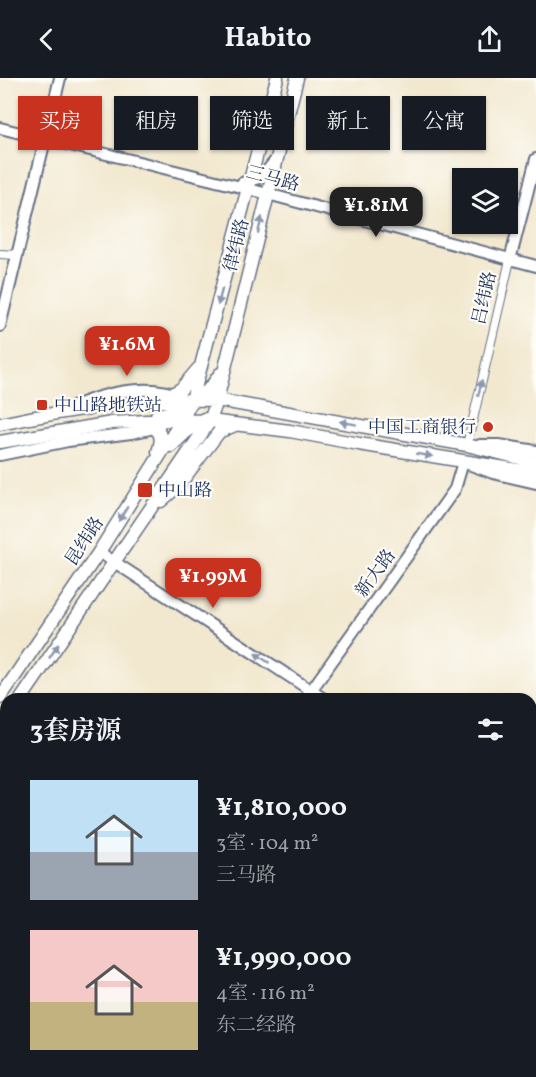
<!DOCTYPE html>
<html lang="zh">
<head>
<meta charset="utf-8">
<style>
  :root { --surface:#171b24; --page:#20242c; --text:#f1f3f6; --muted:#9ea1a6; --accent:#c8321e }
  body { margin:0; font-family:Vollkorn,"Noto Serif SC",serif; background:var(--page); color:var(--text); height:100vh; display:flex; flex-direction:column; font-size:22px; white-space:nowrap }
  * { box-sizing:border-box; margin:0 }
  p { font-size:20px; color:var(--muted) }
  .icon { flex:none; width:33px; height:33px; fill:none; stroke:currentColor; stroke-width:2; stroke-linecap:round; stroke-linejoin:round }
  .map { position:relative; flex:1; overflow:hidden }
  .drawer { position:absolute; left:0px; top:615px; width:537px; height:384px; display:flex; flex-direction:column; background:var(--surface); border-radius:18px 18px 0 0; box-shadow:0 2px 4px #0004 }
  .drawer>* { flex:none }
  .top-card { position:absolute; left:18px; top:18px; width:501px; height:54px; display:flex; gap:12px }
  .controls { position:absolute; left:452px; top:90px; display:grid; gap:12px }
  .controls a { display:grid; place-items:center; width:66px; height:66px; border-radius:0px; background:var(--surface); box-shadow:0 2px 4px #0004; font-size:30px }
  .price { position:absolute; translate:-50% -51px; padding:0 14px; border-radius:12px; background:var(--accent); color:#fff; font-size:20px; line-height:39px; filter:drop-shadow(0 2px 3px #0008) }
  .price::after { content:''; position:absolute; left:50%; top:36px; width:18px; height:14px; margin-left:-9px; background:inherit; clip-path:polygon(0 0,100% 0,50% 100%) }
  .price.active { background:#222; color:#fff }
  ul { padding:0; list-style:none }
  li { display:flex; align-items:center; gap:18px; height:150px; padding:0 30px }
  li span { display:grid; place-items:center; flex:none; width:168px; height:120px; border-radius:0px; color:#555 }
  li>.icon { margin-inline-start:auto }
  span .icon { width:72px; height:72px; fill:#fffc; stroke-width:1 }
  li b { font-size:26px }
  h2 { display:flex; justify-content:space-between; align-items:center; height:72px; padding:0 30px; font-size:26px }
  .pill { padding:0 21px; border-radius:0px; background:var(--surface); box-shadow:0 2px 4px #0004; font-size:21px; line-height:54px }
  .pill.active { background:var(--accent); color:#fff }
  header { display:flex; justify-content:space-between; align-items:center; height:78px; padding:0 30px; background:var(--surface); font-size:27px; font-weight:700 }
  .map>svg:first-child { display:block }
</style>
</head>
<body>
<header><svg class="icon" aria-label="back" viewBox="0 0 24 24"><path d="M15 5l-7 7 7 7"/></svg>Habito<svg class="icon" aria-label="share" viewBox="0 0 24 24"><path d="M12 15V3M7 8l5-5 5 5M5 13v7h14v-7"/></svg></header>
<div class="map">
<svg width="536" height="999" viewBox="0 0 536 999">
  <rect width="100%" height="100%" fill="#fdfcf7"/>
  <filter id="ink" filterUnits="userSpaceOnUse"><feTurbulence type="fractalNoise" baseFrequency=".0167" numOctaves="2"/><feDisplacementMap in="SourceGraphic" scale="12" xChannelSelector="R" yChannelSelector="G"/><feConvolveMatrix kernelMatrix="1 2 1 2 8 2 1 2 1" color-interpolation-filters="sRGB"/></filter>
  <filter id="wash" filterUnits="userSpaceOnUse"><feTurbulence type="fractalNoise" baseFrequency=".008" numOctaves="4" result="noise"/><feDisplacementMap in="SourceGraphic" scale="24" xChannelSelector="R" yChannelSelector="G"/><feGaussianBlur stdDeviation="1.35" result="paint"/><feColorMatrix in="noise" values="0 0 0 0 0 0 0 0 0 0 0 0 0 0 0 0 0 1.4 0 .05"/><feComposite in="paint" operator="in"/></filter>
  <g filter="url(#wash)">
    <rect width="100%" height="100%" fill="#f2e8cf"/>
    <path fill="#c9bfd7" d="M 536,833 L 536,953 L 531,959 L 531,839 Z
      M 414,993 L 499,993 L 493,999 L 409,999 Z"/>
    <path fill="#bdcc6e" stroke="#6c7e66" stroke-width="1.5" d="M 52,993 L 73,993 L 82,999 L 48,999 Z"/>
    <path fill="#96b061" stroke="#587060" stroke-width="1.5" d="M 153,993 L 377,993 L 373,999 L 162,999 Z"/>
  </g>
  <g filter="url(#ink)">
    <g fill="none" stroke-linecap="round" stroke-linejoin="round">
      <defs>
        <path id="street" d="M 0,176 L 16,177
          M 467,367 L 510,182
          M 0,662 L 6,666
          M 89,993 L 97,999
          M 138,993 L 147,999"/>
        <path id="secondary" d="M 0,50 L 249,111 L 536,188
          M 242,105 L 262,99 L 275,83
          M 510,182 L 536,81
          M 0,248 L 60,0
          M 71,330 C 102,315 144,305 178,317
          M 480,367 L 499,367 L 536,373
          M 0,377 L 68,363 L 131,355 L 159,349
          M 99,474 L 324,621
          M 305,621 L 455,411 L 463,384 L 493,395 L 536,405
          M 531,766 L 536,769
          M 531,794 L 536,787
          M 0,914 L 6,918
          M 102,993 L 111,999
          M 118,993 L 127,999
          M 38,999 L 42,993
          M 385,999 L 389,993"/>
        <path id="primary" d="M 161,322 L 181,311 L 198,291
          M 157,337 C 184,333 206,319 220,296
          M 144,345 C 160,350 164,358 158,374
          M 0,346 C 71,331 144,320 217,322 L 467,367 L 536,384
          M 0,364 L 112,345 L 165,342 L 210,343 L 290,353 L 359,366 L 536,395
          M 171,368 L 185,355 L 204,341
          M 161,423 L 178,408 L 219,354 L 235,347
          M 0,620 L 99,474 L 182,342 L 192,322 L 277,0
          M 21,621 L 210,343 L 217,322 L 297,0
          M 0,653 L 6,644"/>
      </defs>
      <use href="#street" stroke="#667086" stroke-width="10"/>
      <use href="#secondary" stroke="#667086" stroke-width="14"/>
      <use href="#primary" stroke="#667086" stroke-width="15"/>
      <use href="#street" stroke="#fff" stroke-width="8"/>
      <use href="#secondary" stroke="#fff" stroke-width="10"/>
      <use href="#primary" stroke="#fff" stroke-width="12"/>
      <defs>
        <path id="rail" d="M 531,885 L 536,879
          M 531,901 L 536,896
          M 531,920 L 536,915
          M 432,999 L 437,993
          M 460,999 L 465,993
          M 522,999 L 528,993"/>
      </defs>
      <use href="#rail" stroke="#1b2f5e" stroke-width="4.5"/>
      <use href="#rail" stroke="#fdfcf7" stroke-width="2" stroke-dasharray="7" stroke-linecap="butt"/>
    </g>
    <defs><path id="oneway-solid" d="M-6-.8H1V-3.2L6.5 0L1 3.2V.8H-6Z" transform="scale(1.5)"/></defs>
    <g fill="#8d97ae">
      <use href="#oneway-solid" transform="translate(260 147) rotate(-76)"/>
      <use href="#oneway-solid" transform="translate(220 219) rotate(105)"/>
      <use href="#oneway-solid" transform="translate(480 310) rotate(-77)"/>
      <use href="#oneway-solid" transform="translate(348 345) rotate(-170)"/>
      <use href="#oneway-solid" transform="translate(424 377) rotate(9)"/>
      <use href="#oneway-solid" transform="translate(123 436) rotate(122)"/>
      <use href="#oneway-solid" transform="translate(54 573) rotate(-56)"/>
      <use href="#oneway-solid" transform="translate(262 580) rotate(-147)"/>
    </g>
  </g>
  <g fill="#c8321e" stroke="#fdfcf7" stroke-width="2">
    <rect x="36" y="321" width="12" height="12" rx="3"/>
    <circle cx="488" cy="349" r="6"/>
    <rect x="137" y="404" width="16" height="16" rx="3"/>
  </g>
  <g text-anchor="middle" stroke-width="4.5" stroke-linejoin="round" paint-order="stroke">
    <g font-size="18" fill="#1b2f5e" stroke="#fdfcf7">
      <text transform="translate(273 100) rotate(15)" y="6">三马路</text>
      <text transform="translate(236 167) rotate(-76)" y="6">律纬路</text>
      <text transform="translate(484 220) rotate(-77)" y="6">吕纬路</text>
      <text transform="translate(84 463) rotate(-57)" y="6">昆纬路</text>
      <text transform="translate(375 495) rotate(-54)" y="6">新大路</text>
    </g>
    <g font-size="18" fill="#1b2f5e" stroke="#fdfcf7" text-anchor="start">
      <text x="54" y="333">中山路地铁站</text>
      <text x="476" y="355" text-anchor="end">中国工商银行</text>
      <text x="158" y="418">中山路</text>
    </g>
  </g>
</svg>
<div class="controls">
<a><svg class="icon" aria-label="layers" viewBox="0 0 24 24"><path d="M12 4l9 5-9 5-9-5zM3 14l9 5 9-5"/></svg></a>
</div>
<b class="price active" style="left:376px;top:160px">¥1.81M</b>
<b class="price" style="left:127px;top:299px">¥1.6M</b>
<b class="price" style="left:213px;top:531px">¥1.99M</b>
<div class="top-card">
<a class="pill active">买房</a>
<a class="pill">租房</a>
<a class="pill">筛选</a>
<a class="pill">新上</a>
<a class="pill">公寓</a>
</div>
<section class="drawer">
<h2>3套房源<svg class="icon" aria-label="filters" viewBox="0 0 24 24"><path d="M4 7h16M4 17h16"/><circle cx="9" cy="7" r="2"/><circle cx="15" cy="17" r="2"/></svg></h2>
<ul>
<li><span style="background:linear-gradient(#bfe0f5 60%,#9aa5b1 0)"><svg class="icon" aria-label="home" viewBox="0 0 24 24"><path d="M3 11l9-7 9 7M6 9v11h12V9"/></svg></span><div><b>¥1,810,000</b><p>3室 · 104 m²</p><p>三马路</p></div></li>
<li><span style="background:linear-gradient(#f6c9c9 60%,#c2b280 0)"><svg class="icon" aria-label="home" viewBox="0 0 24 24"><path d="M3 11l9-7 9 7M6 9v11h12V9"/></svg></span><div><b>¥1,990,000</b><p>4室 · 116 m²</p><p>东二经路</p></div></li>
</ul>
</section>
</div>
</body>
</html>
